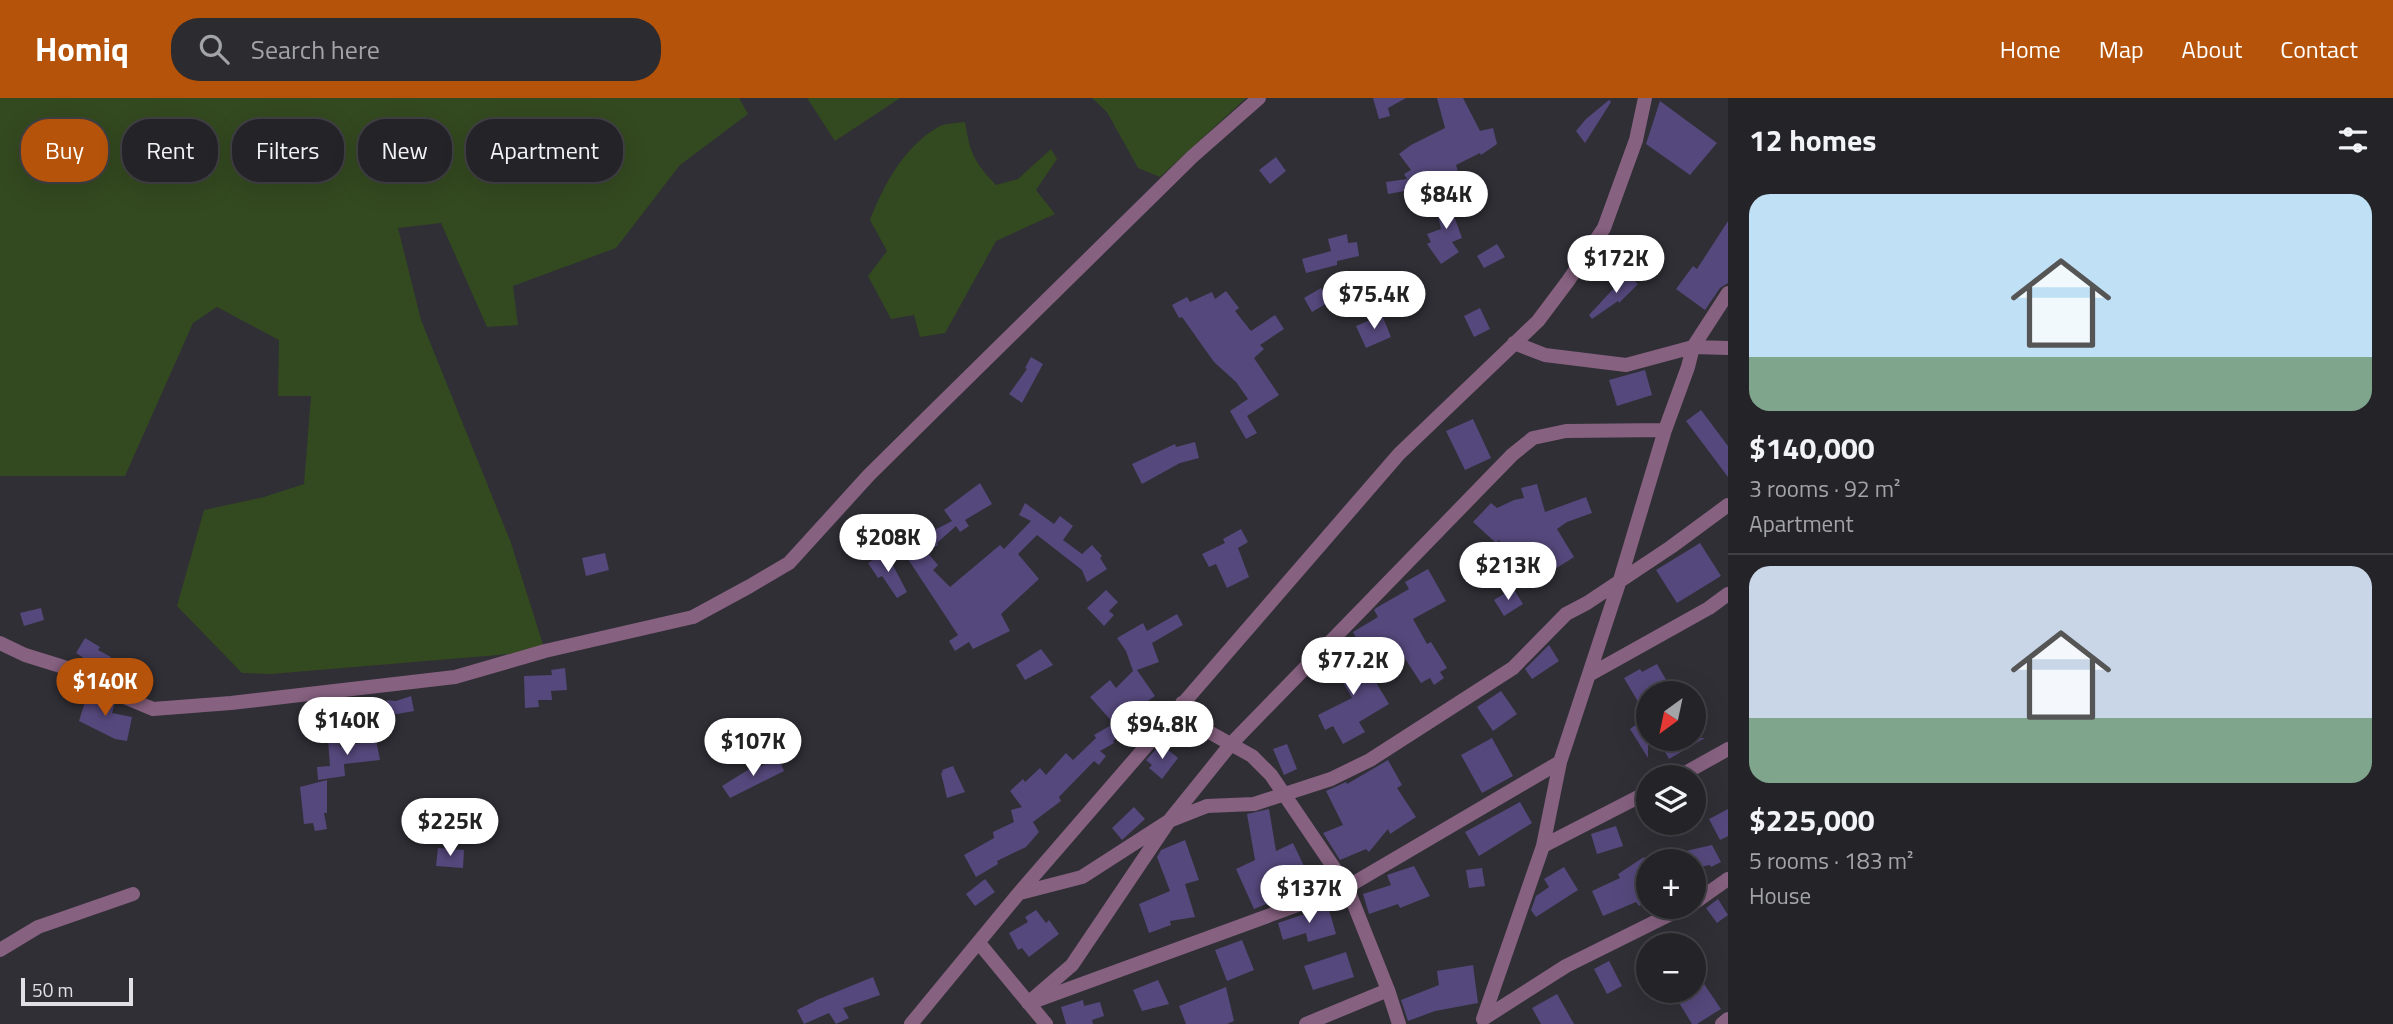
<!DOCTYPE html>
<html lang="en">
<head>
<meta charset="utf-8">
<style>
  :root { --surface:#242328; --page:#2c2b30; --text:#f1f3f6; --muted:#a3a4a8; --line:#414045; --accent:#b45309 }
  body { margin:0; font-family:"Titillium Web",sans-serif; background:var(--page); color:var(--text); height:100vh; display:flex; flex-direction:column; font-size:26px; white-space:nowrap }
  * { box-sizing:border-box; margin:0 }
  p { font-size:23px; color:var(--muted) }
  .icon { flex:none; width:38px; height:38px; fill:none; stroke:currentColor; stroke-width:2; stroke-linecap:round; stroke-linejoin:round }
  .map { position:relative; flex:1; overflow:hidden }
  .drawer { display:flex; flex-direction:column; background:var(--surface); width:665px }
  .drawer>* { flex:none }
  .banner { position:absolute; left:21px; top:21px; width:665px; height:63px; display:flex; gap:14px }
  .needle { width:46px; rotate:213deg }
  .buttons { position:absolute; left:1636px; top:583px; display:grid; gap:14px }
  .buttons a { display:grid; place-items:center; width:70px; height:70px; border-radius:50%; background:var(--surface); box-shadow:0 7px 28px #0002,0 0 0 2px var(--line); font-size:35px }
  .scale { position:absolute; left:21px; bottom:18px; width:112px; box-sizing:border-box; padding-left:7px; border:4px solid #e1e0e5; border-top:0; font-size:19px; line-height:24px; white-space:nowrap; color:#e1e0e5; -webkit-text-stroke:5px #302f36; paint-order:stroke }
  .price { position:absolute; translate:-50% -60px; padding:0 16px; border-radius:24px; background:#fff; color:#222; font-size:23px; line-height:46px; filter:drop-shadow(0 2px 4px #0008) }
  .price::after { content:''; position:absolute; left:50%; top:42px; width:21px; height:16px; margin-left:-10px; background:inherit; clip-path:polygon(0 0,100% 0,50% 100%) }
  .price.active { background:var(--accent); color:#fff }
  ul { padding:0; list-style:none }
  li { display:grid; align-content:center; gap:14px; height:371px; padding:0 21px }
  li+li { border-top:2px solid var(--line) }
  li span { display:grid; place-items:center; height:217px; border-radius:21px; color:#555 }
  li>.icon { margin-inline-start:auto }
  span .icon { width:126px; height:126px; fill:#fffc; stroke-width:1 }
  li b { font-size:30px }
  h2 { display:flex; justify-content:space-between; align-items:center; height:84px; padding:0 21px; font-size:30px }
  .tag { padding:0 24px; border-radius:28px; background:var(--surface); box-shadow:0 7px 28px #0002,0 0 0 2px var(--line); font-size:24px; line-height:63px }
  .tag.active { background:var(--accent); color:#fff }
  header { display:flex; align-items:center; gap:42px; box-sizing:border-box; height:98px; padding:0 35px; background:var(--accent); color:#fff }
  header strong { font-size:33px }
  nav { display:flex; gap:38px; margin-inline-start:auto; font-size:24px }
  .search { width:490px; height:63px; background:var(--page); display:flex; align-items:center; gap:18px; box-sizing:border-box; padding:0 24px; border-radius:28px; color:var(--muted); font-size:26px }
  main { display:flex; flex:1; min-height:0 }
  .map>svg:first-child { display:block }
</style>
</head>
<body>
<header>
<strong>Homiq</strong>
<div class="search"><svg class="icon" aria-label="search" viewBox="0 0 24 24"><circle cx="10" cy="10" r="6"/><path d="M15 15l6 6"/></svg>Search here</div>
<nav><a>Home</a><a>Map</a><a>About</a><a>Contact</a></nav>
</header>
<main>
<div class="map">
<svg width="1728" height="926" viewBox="0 0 1728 926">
  <rect width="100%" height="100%" fill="#302f36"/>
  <path fill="#33491f" d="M 0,0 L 739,0 L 748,16 L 680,67 L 616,150 L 513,188 L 518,227 L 487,229 L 441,125 L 398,130 L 421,222 L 511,445 L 545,553 L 271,576 L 242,575 L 177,508 L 204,412 L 264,399 L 304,386 L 311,298 L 278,298 L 279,242 L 217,209 L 193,225 L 125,378 L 0,378 Z
    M 807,0 L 900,0 L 835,43 Z
    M 1092,0 L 1246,0 L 1160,79 L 1138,70 L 1107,14 Z
    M 965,24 C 970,55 974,64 996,87 L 1018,81 L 1051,51 L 1057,61 L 1036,92 L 1055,116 L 996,143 L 945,235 L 920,239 L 914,217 L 891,221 L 868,178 L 887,153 L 870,122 C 884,86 904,49 938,29 C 945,25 957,25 965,24 Z"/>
  <path fill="#55487c" d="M 1373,0 L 1406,0 L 1388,10 L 1390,18 L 1379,21 Z
    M 1437,0 L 1463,0 L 1480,33 L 1493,30 L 1497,46 L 1481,57 L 1480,55 L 1456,67 L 1463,90 L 1451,94 L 1441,74 L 1405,91 L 1405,93 L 1388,96 L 1386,84 L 1407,81 L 1404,76 L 1411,72 L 1399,56 L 1411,47 L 1445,30 Z
    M 1609,2 L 1611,4 L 1585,45 L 1576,33 L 1586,21 Z
    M 1660,3 L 1717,45 L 1690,77 L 1646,46 Z
    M 1276,59 L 1286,73 L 1270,86 L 1259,72 Z
    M 1459,101 L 1465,114 L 1454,118 L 1462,140 L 1452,144 L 1459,154 L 1441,166 L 1427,146 L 1431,144 L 1427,136 L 1441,131 L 1435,107 Z
    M 1728,123 L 1728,185 L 1720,190 L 1705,212 L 1676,191 L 1693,168 L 1697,171 Z
    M 1347,136 L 1348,145 L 1357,144 L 1359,158 L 1337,163 L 1337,167 L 1306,175 L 1302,161 L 1331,153 L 1328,141 Z
    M 1497,146 L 1505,159 L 1484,170 L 1477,158 Z
    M 1627,176 L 1638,186 L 1619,205 L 1618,203 L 1592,221 L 1589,217 Z
    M 1321,190 L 1329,204 L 1312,214 L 1304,200 Z
    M 1226,193 L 1239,210 L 1235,213 L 1251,233 L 1275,217 L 1284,231 L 1260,247 L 1264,251 L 1254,260 L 1279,297 L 1247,318 L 1257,335 L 1246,341 L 1230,313 L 1248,301 L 1236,284 L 1214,264 L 1182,219 L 1179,220 L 1172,207 L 1187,199 L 1190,204 L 1212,194 L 1215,201 Z
    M 1480,210 L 1490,231 L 1474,239 L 1464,218 Z
    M 1382,217 L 1391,239 L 1366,250 L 1356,228 Z
    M 1031,259 L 1043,266 L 1022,305 L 1009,296 L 1027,271 L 1025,270 Z
    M 1645,272 L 1652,297 L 1617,308 L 1609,282 Z
    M 1701,312 L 1728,348 L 1728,379 L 1686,323 Z
    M 1473,321 L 1491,360 L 1465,372 L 1446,333 Z
    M 1195,344 L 1199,360 L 1180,365 L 1142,386 L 1132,366 L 1175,346 L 1176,349 Z
    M 980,385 L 992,406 L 965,422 L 969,428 L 960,434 L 956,428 L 937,445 L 938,447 L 926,453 L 938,467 L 933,472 L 950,489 L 1000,447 L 1004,451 L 1031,423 L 1019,417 L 1025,405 L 1054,426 L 1060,418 L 1073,428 L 1063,442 L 1082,456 L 1092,447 L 1102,458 L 1100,460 L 1107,471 L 1087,484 L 1082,472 L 1037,437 L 1018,456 L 1039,481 L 1001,516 L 1010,533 L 973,551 L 969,544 L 955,553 L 949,543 L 958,537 L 898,446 L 914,437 L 917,441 L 952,423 L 944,412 Z
    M 1537,386 L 1545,414 L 1586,399 L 1592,415 L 1567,424 L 1557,431 L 1574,459 L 1524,491 L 1511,471 L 1518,467 L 1499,442 L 1496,445 L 1473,424 L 1491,405 L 1497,410 L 1514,402 L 1524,400 L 1521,390 Z
    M 1241,431 L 1248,444 L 1238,450 L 1249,479 L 1227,490 L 1216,466 L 1209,469 L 1202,456 L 1225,445 L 1223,441 Z
    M 1700,445 L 1721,478 L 1677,505 L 1656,472 Z
    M 886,454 L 907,494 L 897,500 L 882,478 L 878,480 L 868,465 Z
    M 605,455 L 609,472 L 586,478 L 582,460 Z
    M 1428,471 L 1446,503 L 1413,521 L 1427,546 L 1431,544 L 1447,570 L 1440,574 L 1444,580 L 1434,587 L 1430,580 L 1421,585 L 1396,547 L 1388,552 L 1382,540 L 1362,551 L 1353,534 L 1378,519 L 1374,512 L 1376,510 L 1409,491 L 1405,484 Z
    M 1513,490 L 1523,506 L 1504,518 L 1494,502 Z
    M 1106,492 L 1118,504 L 1109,513 L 1114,517 L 1104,528 L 1087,510 Z
    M 41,510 L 44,522 L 24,528 L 20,515 Z
    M 1177,516 L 1183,527 L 1152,545 L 1159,564 L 1137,572 L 1155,598 L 1136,611 L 1138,614 L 1116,628 L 1090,599 L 1110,582 L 1116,590 L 1133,573 L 1126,553 L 1117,540 L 1143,525 L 1147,533 Z
    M 85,540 L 100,549 L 98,552 L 111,559 L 110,561 L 142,578 L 134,593 L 76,555 Z
    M 1549,547 L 1559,563 L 1532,581 L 1525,571 Z
    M 1354,548 L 1389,606 L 1359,624 L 1365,634 L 1343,646 L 1333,628 L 1325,632 L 1318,617 L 1352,600 L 1330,562 Z
    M 1041,551 L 1053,567 L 1025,582 L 1016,567 Z
    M 1657,566 L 1669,587 L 1654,595 L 1648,595 L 1648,660 L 1630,631 L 1647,619 L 1624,580 L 1640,571 L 1642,574 Z
    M 565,570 L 567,592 L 551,593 L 552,602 L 538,602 L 539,609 L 525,610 L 524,578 L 552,577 L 551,572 Z
    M 1501,593 L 1517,616 L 1493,633 L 1477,609 Z
    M 88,594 L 115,605 L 112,615 L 132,619 L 127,643 L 115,641 L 79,623 Z
    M 411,598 L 414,613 L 386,618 L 387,602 L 396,603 Z
    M 1113,626 L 1122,636 L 1113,643 L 1114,645 L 1100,653 L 1106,658 L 1099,667 L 1094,663 L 1059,699 L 1061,703 L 1033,724 L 1039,734 L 1026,749 L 997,763 L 998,766 L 976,779 L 964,757 L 994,740 L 993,734 L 1014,724 L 1011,712 L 1022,709 L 1010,693 L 1023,681 L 1025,684 L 1040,670 L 1046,677 L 1066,655 L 1073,662 L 1096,640 L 1094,637 Z
    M 339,640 L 340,649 L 376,642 L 380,662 L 344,666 L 345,678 L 318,682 L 317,669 L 330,668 L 328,642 Z
    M 1492,640 L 1513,678 L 1482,695 L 1461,657 Z
    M 1657,640 L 1705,640 L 1669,661 Z
    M 1161,646 L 1178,660 L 1162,681 L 1149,670 L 1152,667 L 1146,662 Z
    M 1287,646 L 1297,671 L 1284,677 L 1273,651 Z
    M 779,661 L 784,673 L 730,700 L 722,688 L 759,665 L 761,668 Z
    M 1388,662 L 1402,687 L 1397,690 L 1416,719 L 1390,736 L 1388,731 L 1369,754 L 1366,751 L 1340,762 L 1323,735 L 1343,727 L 1326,693 L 1346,684 L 1347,686 Z
    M 953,668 L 965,694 L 947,700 L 941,675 L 943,674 L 942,672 Z
    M 327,682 L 327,715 L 324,715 L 327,731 L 315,733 L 313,725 L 304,726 L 300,689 Z
    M 1520,704 L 1532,725 L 1479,758 L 1465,734 Z
    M 1134,709 L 1145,721 L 1122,742 L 1112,730 Z
    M 1269,711 L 1276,753 L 1293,745 L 1312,785 L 1285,798 L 1286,801 L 1272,806 L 1271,804 L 1254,811 L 1236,771 L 1255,762 L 1247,716 Z
    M 1728,711 L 1728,738 L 1720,742 L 1709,721 Z
    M 1616,728 L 1623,748 L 1597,756 L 1591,736 Z
    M 1185,742 L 1199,782 L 1185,786 L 1195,819 L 1170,823 L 1171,827 L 1149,835 L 1139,806 L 1170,793 L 1157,759 L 1161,752 Z
    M 1712,747 L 1721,764 L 1711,769 L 1710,767 L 1694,770 L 1694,763 L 1665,763 L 1664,758 Z
    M 438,750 L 464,752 L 463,770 L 436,768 Z
    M 1644,759 L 1648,765 L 1648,802 L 1639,808 L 1636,804 L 1603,818 L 1592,793 L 1620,780 L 1618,776 Z
    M 1414,768 L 1430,798 L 1400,810 L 1398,806 L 1369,816 L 1363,796 L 1391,787 L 1387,777 Z
    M 1564,769 L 1578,792 L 1536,819 L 1531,812 L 1536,798 L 1549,789 L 1544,781 Z
    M 1482,770 L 1485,788 L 1469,790 L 1466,772 Z
    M 985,781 L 995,794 L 975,808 L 966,796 Z
    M 1718,801 L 1728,817 L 1717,825 L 1706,810 Z
    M 1328,808 L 1336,836 L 1308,844 L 1306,835 L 1283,842 L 1278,825 Z
    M 1036,812 L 1046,825 L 1049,822 L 1059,836 L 1029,859 L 1022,850 L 1018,852 L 1009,835 L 1028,824 L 1025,819 Z
    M 1242,842 L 1254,872 L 1227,883 L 1215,852 Z
    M 1346,854 L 1354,879 L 1313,892 L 1304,868 Z
    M 1609,863 L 1622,888 L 1607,896 L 1594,871 Z
    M 1473,867 L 1478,905 L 1435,913 L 1408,923 L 1401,902 L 1439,887 L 1437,873 Z
    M 873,879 L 880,897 L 843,910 L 849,920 L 836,926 L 829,915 L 804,926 L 797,912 L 819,901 Z
    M 1158,882 L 1169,906 L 1142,913 L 1133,892 Z
    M 1704,886 L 1721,911 L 1697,926 L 1692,926 L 1678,903 Z
    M 1226,889 L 1234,923 L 1227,926 L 1186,926 L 1179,908 Z
    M 1557,896 L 1574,926 L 1541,926 L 1532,910 Z
    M 1083,902 L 1084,908 L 1100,904 L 1104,918 L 1092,922 L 1093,926 L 1066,926 L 1061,909 Z"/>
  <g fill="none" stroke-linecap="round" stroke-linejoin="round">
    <path stroke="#866180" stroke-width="14" d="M 1514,245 L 1545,257 L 1626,267 L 1693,249 L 1728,195
      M 0,545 L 25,557 L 67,570 L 115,595 L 153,611 L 231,605 L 455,579 L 545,553 L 693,519 L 750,488 L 789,465 L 869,377 L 948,299 L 1193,58 L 1259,0
      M 1589,577 L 1709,510 L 1728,496
      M 1182,605 L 1193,620 L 1209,634 L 1252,658 L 1271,677 L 1347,789 L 1388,892 L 1399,926
      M 1678,679 L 1728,651
      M 1543,748 L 1648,694
      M 1020,795 L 1082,779 L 1169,723 L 1207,708 L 1254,706 L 1331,681 L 1370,662 L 1513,570 L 1566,516 L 1587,505 L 1671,449 L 1728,407
      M 1694,805 L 1728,781
      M 979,845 L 1046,926
      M 0,852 L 38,829 L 133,796
      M 1038,902 L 1347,789 L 1560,664
      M 1028,905 L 1072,867 L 1169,723 L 1231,646 L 1512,357 L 1533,340 L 1566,333 L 1665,332
      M 1483,921 L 1543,748 L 1560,664 L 1620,482 L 1665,332 L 1688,269 L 1693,249 L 1728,250
      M 1483,921 L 1566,868 L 1687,808
      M 911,926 L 1019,795 L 1399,356 L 1538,223 L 1568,183 L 1604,130 L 1636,42 L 1645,0
      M 1306,926 L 1388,892
      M 1722,926 L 1728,921"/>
  </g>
</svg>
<div class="buttons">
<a><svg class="needle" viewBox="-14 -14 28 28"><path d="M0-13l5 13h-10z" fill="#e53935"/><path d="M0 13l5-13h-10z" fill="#a3a4a8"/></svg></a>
<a><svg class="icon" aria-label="layers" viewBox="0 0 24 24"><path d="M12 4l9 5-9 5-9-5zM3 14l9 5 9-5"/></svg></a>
<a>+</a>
<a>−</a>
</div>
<div class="scale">50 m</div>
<b class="price" style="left:1446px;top:133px">$84K</b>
<b class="price" style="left:1616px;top:197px">$172K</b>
<b class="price" style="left:1374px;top:233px">$75.4K</b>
<b class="price" style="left:888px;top:476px">$208K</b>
<b class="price" style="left:1508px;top:504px">$213K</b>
<b class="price" style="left:1353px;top:599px">$77.2K</b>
<b class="price active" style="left:105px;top:620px">$140K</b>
<b class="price" style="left:347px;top:659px">$140K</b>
<b class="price" style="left:1162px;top:663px">$94.8K</b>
<b class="price" style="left:753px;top:680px">$107K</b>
<b class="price" style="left:450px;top:760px">$225K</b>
<b class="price" style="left:1309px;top:827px">$137K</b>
<div class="banner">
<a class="tag active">Buy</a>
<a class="tag">Rent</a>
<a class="tag">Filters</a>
<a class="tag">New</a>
<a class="tag">Apartment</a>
</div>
</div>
<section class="drawer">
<h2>12 homes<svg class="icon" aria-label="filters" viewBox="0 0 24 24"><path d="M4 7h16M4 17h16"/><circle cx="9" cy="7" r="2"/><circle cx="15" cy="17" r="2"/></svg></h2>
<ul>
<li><span style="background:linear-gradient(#bfe0f5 75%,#7fa58c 0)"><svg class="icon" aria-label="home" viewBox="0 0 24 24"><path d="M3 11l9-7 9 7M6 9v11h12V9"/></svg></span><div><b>$140,000</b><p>3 rooms · 92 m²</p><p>Apartment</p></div></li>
<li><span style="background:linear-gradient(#c9d6e8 70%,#7fa58c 0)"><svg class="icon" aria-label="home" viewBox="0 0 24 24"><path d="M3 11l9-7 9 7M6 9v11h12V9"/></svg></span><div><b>$225,000</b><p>5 rooms · 183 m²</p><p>House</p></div></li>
</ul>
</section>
</main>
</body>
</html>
